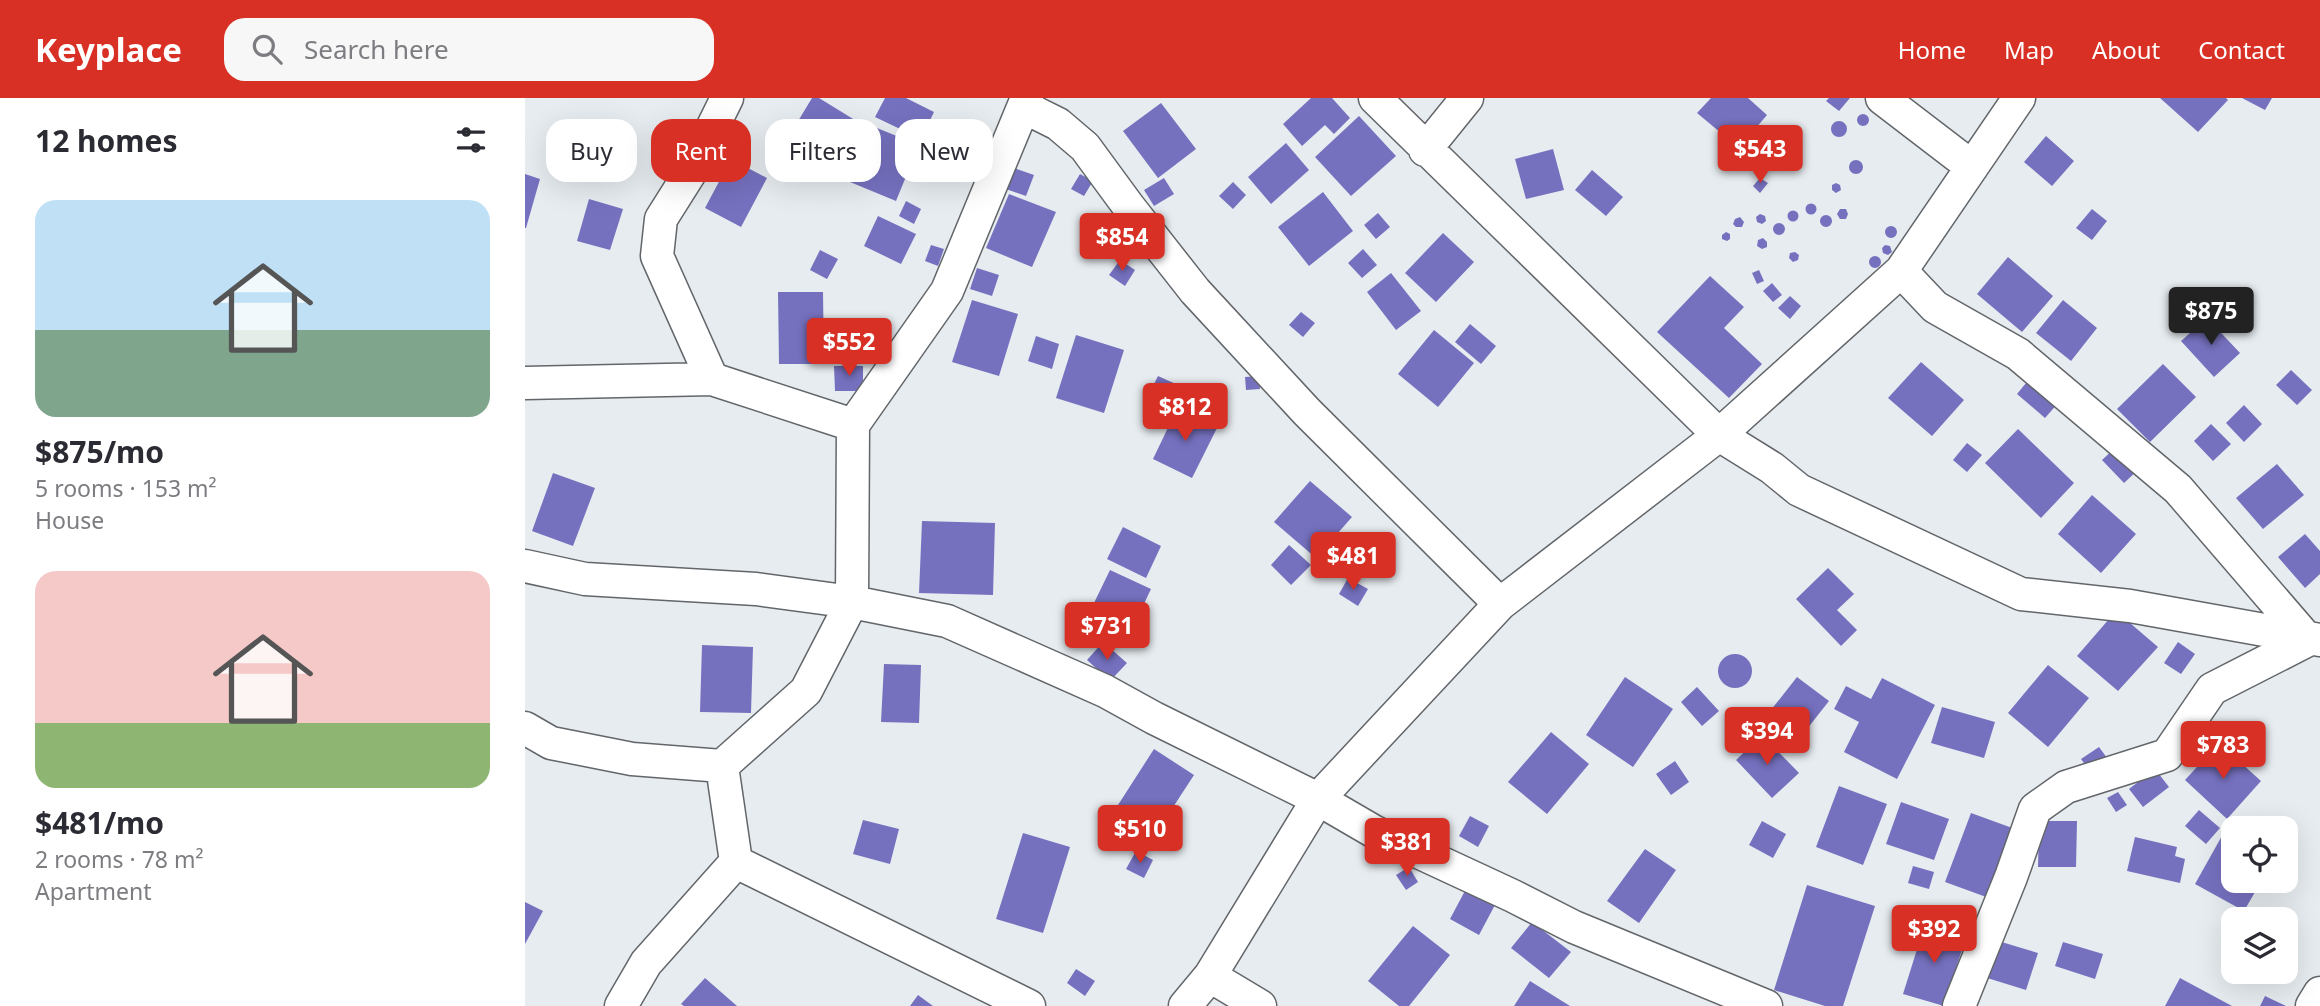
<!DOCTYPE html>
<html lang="en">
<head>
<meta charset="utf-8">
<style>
  :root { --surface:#fff; --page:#f7f7f7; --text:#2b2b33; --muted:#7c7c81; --accent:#d93025 }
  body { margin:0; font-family:"Noto Sans",sans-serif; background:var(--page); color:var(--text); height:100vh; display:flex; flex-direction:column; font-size:26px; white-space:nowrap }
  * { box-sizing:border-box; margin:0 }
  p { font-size:23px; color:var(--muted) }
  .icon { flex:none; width:38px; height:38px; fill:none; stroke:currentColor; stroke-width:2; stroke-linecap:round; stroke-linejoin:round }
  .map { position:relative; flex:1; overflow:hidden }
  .side { display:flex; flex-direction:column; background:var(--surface); width:525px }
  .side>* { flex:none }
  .guide { position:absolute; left:21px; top:21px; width:665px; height:63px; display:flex; gap:14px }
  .buttons { position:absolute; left:1696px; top:718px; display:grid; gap:14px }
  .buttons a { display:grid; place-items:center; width:77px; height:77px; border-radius:14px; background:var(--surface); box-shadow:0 7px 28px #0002; font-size:35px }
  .price { position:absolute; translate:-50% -60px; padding:0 16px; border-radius:7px; background:var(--accent); color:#fff; font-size:23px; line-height:46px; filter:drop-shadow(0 2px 4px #0008) }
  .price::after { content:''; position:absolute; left:50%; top:42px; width:21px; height:16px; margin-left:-10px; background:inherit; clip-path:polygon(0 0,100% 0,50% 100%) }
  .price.selected { background:#222; color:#fff }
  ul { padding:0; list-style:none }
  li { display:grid; align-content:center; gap:14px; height:371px; padding:0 35px }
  li span { display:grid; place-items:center; height:217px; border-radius:21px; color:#555 }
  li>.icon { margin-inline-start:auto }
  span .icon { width:126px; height:126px; fill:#fffc; stroke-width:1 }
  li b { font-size:30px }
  h2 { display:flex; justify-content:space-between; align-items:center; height:84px; padding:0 35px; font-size:30px }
  .pill { padding:0 24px; border-radius:21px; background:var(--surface); box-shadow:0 7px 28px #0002; font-size:24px; line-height:63px }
  .pill.selected { background:var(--accent); color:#fff }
  header { display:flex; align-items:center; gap:42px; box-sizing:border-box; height:98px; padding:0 35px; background:var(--accent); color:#fff }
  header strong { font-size:33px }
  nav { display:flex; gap:38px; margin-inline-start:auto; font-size:24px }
  .search { width:490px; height:63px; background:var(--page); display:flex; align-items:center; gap:18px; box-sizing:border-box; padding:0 24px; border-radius:21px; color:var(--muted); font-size:26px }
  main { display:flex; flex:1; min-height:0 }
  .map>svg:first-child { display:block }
</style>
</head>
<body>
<header>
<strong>Keyplace</strong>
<div class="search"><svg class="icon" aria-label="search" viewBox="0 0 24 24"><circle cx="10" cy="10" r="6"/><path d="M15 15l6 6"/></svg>Search here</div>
<nav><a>Home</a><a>Map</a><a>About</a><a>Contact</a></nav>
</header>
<main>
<section class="side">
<h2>12 homes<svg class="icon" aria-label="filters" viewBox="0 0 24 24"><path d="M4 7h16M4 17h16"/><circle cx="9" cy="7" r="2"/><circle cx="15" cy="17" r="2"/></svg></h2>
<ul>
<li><span style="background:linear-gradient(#bfe0f5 60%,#7fa58c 0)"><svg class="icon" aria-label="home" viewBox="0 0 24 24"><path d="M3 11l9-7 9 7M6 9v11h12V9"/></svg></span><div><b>$875/mo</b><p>5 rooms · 153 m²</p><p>House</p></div></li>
<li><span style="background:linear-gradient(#f6c9c9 70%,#8fb573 0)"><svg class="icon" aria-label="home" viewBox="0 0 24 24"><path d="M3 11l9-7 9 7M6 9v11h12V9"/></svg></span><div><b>$481/mo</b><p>2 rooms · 78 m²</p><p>Apartment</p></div></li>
</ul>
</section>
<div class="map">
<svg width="1795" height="908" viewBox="0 0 1795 908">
  <rect width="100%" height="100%" fill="#e7ecf0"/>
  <path fill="#7671bf" d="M 287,0 L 294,0 L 338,27 L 314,67 L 264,38 Z
    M 360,0 L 381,0 L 409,14 L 396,41 L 350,19 Z
    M 786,0 L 807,0 L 825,20 L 809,36 L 800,27 L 777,48 L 758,26 Z
    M 1186,0 L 1223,0 L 1242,17 L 1214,50 L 1172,15 Z
    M 1304,0 L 1325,0 L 1314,13 L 1301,3 Z
    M 1635,0 L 1701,0 L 1703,2 L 1673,34 Z
    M 1717,0 L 1747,0 L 1740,12 Z
    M 636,5 L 671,51 L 633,80 L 598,33 Z
    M1332 22a6 6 0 1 1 12 0a6 6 0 1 1-12 0Z
    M 834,18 L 871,58 L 826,98 L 790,59 Z
    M1306 31a8 8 0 1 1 16 0a8 8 0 1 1-16 0Z
    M 347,28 L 394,47 L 371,103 L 325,84 Z
    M 437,37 L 461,48 L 452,69 L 427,59 Z
    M 1521,38 L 1549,63 L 1527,88 L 1499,64 Z
    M 761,45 L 784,72 L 746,106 L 723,79 Z
    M 1028,51 L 1039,92 L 1001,101 L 990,61 Z
    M 206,61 L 242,80 L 216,129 L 180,110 Z
    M1324 69a7 7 0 1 1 14 0a7 7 0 1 1-14 0Z
    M 486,69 L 509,77 L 501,98 L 478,90 Z
    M 1067,72 L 1098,99 L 1081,118 L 1050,92 Z
    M 0,76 L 15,81 L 1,130 L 0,130 Z
    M 555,76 L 568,83 L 559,98 L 546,91 Z
    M 639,80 L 649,96 L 629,108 L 619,92 Z
    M 1235,80 L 1243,85 L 1235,95 L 1228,88 Z
    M 708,84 L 721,97 L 708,111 L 694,98 Z
    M 1311,85 L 1315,87 L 1316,92 L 1311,95 L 1307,92 L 1307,87 Z
    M 798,94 L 828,133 L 784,168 L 753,129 Z
    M 484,96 L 531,114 L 507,169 L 461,150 Z
    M 64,101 L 98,111 L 85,152 L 52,143 Z
    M 381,103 L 396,111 L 389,126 L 374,118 Z
    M1280.5 111a5.5 5.5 0 1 1 11 0a5.5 5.5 0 1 1-11 0Z
    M 1315,111 L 1321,111 L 1323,116 L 1321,121 L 1315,121 L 1312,116 Z
    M 1567,111 L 1582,123 L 1567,142 L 1551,130 Z
    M1262.5 118a5.5 5.5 0 1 1 11 0a5.5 5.5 0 1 1-11 0Z
    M 853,115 L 865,129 L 851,141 L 839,127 Z
    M 1235,116 L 1240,118 L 1241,123 L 1237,126 L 1232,124 L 1231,119 Z
    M1295 123a6 6 0 1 1 12 0a6 6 0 1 1-12 0Z
    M 353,118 L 391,136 L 376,166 L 339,148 Z
    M 1215,119 L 1219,124 L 1217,129 L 1211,129 L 1208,126 L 1210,121 Z
    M1248 131a6 6 0 1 1 12 0a6 6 0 1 1-12 0Z
    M1360 134a6 6 0 1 1 12 0a6 6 0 1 1-12 0Z
    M 1201,134 L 1205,136 L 1205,141 L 1202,143 L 1197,141 L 1197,137 Z
    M 918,135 L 949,164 L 911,204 L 880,175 Z
    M 1238,140 L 1242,144 L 1242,149 L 1237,151 L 1232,148 L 1233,142 Z
    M 406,147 L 419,151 L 413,168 L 400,163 Z
    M 1360,147 L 1365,148 L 1367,154 L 1363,157 L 1358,155 L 1357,150 Z
    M 838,151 L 852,167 L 837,180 L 823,165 Z
    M 295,152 L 313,161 L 302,181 L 285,172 Z
    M 1270,154 L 1274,157 L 1273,162 L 1268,164 L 1264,160 L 1265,155 Z
    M1344 164a6 6 0 1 1 12 0a6 6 0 1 1-12 0Z
    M 1483,159 L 1528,198 L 1497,234 L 1452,196 Z
    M 595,162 L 610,172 L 600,188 L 584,177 Z
    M 452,170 L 474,177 L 467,198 L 445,191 Z
    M 1234,172 L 1239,183 L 1232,186 L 1227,175 Z
    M 866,175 L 896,213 L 871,232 L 842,194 Z
    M 1185,178 L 1219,209 L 1199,230 L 1237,266 L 1204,300 L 1132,234 Z
    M 1247,185 L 1257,197 L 1248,204 L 1238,193 Z
    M 253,194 L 298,194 L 299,266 L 254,266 Z
    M 1265,198 L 1276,208 L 1265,221 L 1253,210 Z
    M 447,202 L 493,216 L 474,278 L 427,264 Z
    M 1538,202 L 1572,230 L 1546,263 L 1511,235 Z
    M 776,214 L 790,225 L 778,239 L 764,227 Z
    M 1682,220 L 1715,255 L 1689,279 L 1656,243 Z
    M 945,226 L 971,248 L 956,266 L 930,244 Z
    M 909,232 L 949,265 L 913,309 L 873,276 Z
    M 551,237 L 599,252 L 579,315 L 531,300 Z
    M 511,238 L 534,246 L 527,271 L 503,263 Z
    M 1396,264 L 1439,302 L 1407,338 L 1363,300 Z
    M 1638,266 L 1671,299 L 1625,344 L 1592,311 Z
    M 309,268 L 338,268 L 338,293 L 310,293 Z
    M 1766,272 L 1787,292 L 1772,307 L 1751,287 Z
    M 633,278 L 653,287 L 645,305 L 624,296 Z
    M 734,278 L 735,291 L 721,292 L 720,279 Z
    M 1506,279 L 1534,304 L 1520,320 L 1492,296 Z
    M 1719,307 L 1737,326 L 1719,344 L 1701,325 Z
    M 652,311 L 692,330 L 667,380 L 628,361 Z
    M 1686,326 L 1706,346 L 1688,363 L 1669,343 Z
    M 1493,331 L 1549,385 L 1516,420 L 1460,365 Z
    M 1442,345 L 1457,357 L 1442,374 L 1428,362 Z
    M 1592,348 L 1614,371 L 1599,385 L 1577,362 Z
    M 1752,366 L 1779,397 L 1738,431 L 1711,400 Z
    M 28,375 L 70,390 L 48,448 L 7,433 Z
    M 785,383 L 827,419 L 791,460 L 749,424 Z
    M 1567,397 L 1611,436 L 1576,475 L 1533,436 Z
    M 397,423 L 470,425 L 468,497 L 394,495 Z
    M 598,429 L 636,448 L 621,480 L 582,461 Z
    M 1780,436 L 1795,453 L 1795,476 L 1780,490 L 1753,459 Z
    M 764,447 L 786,467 L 766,487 L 746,467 Z
    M 1303,470 L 1329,496 L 1312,512 L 1332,532 L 1316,548 L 1271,501 Z
    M 585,472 L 626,491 L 610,525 L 569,505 Z
    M 823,480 L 843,491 L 833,508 L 814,496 Z
    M 1591,513 L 1633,549 L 1593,593 L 1552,558 Z
    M 578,544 L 602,565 L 585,583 L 562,562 Z
    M 1653,544 L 1670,556 L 1656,576 L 1639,565 Z
    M 177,547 L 228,549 L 226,615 L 175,614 Z
    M1193 573a17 17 0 1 1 34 0a17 17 0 1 1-34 0Z
    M 359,566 L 396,567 L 394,625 L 356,624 Z
    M 1523,567 L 1564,600 L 1523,649 L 1483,615 Z
    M 1100,579 L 1148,611 L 1108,669 L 1061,637 Z
    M 1272,579 L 1304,603 L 1267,650 L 1235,626 Z
    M 1357,580 L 1410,607 L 1372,681 L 1319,654 L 1334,624 L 1309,611 L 1321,588 L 1346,601 Z
    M 1172,589 L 1194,613 L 1177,628 L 1156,604 Z
    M 1417,609 L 1470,624 L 1459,660 L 1406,645 Z
    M 1026,634 L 1064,666 L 1022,716 L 983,684 Z
    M 1237,637 L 1274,675 L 1247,700 L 1211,662 Z
    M 1694,645 L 1736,683 L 1702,721 L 1660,682 Z
    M 1574,649 L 1585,664 L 1567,676 L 1556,661 Z
    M 629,651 L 669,677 L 624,746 L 584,721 Z
    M 1150,663 L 1164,684 L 1146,697 L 1131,676 Z
    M 1630,671 L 1644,689 L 1618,709 L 1604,691 Z
    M 1314,688 L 1362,706 L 1338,767 L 1291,749 Z
    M 1593,694 L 1602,707 L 1591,714 L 1582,700 Z
    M 1376,704 L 1424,721 L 1409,762 L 1361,746 Z
    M 1674,712 L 1695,730 L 1681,746 L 1660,728 Z
    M 1446,715 L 1490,731 L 1464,800 L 1420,784 Z
    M 945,718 L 964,728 L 953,749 L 934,738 Z
    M 338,722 L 374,731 L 365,766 L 328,756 Z
    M 1237,723 L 1261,736 L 1248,760 L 1224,747 Z
    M 1514,723 L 1552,723 L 1551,769 L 1513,769 Z
    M 498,735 L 545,749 L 518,835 L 471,821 Z
    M 1698,736 L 1708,742 L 1708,782 L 1737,782 L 1719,813 L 1670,786 Z
    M 1610,739 L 1652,749 L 1650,758 L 1660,761 L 1655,785 L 1602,773 Z
    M 1120,751 L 1151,772 L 1114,825 L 1082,803 Z
    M 611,753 L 628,762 L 619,780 L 601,771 Z
    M 1388,768 L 1409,774 L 1404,791 L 1383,785 Z
    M 884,769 L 893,784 L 881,792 L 871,777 Z
    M 1282,787 L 1350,808 L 1318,908 L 1300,908 L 1249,892 Z
    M 942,789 L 971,805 L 954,837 L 925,821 Z
    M 0,804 L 18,813 L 0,846 Z
    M 1007,824 L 1046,854 L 1024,880 L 986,850 Z
    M 1400,826 L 1441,839 L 1419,908 L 1378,896 Z
    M 888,828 L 925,857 L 884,908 L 874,908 L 843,883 Z
    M 1470,842 L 1513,855 L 1501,892 L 1459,879 Z
    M 1538,844 L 1578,856 L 1570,881 L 1530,868 Z
    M 551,871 L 570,883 L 560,898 L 542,885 Z
    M 180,880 L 212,908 L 159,908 L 156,906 Z
    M 1655,880 L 1707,908 L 1640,908 Z
    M 1005,883 L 1045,908 L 989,908 Z
    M 393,897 L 408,908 L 385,908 Z
    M 1740,898 L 1761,908 L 1735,908 Z"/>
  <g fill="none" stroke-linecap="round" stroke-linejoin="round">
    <defs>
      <path id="minor" d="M 850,0 L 1194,337 L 1247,370 L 1274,392 L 1496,496 L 1605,508 L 1795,542
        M 1357,0 L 1447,69
        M 499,9 L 533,26 L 560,49 L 604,109 L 670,193 L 782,314 L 975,506
        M 900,52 L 942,0
        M 1376,173 L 1410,209 L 1493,256 L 1653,391 L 1783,542 L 1687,591 L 1642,657 L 1541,689 L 1510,711 L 1486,779 L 1434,908
        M 187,281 L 132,158 L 136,121 L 165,75 L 202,0
        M 0,285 L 187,281 L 328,327
        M 0,468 L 60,481 L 231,491 L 327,504 L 422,523 L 580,593 L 629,620 L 793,701 L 848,733 L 988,798 L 1049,829 L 1241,908
        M 0,630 L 26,645 L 107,661 L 197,668 L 281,593 L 327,504 L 328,327 L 422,193 L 502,0
        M 211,764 L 504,908
        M 685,878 L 735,908
        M 96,908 L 121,865 L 211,764 L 197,668
        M 660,908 L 685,878 L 793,701 L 975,506 L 1194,337 L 1376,173 L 1494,0
        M 1787,908 L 1795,895"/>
    </defs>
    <use href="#minor" stroke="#62666a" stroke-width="35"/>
    <use href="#minor" stroke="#fff" stroke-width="32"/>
  </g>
</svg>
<div class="buttons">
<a><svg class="icon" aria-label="locate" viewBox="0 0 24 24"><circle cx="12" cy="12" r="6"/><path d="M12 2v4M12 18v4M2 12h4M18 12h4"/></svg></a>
<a><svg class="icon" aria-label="layers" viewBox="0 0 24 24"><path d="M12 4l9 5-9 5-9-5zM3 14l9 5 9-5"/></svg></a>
</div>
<b class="price" style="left:1235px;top:87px">$543</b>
<b class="price" style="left:597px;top:175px">$854</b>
<b class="price selected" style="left:1686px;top:249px">$875</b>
<b class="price" style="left:324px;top:280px">$552</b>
<b class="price" style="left:660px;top:345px">$812</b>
<b class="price" style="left:828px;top:494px">$481</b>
<b class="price" style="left:582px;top:564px">$731</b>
<b class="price" style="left:1242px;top:669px">$394</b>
<b class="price" style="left:1698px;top:683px">$783</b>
<b class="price" style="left:615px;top:767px">$510</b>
<b class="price" style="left:882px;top:780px">$381</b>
<b class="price" style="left:1409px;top:867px">$392</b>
<div class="guide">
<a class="pill">Buy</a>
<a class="pill selected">Rent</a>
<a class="pill">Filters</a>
<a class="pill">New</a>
</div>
</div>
</main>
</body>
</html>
